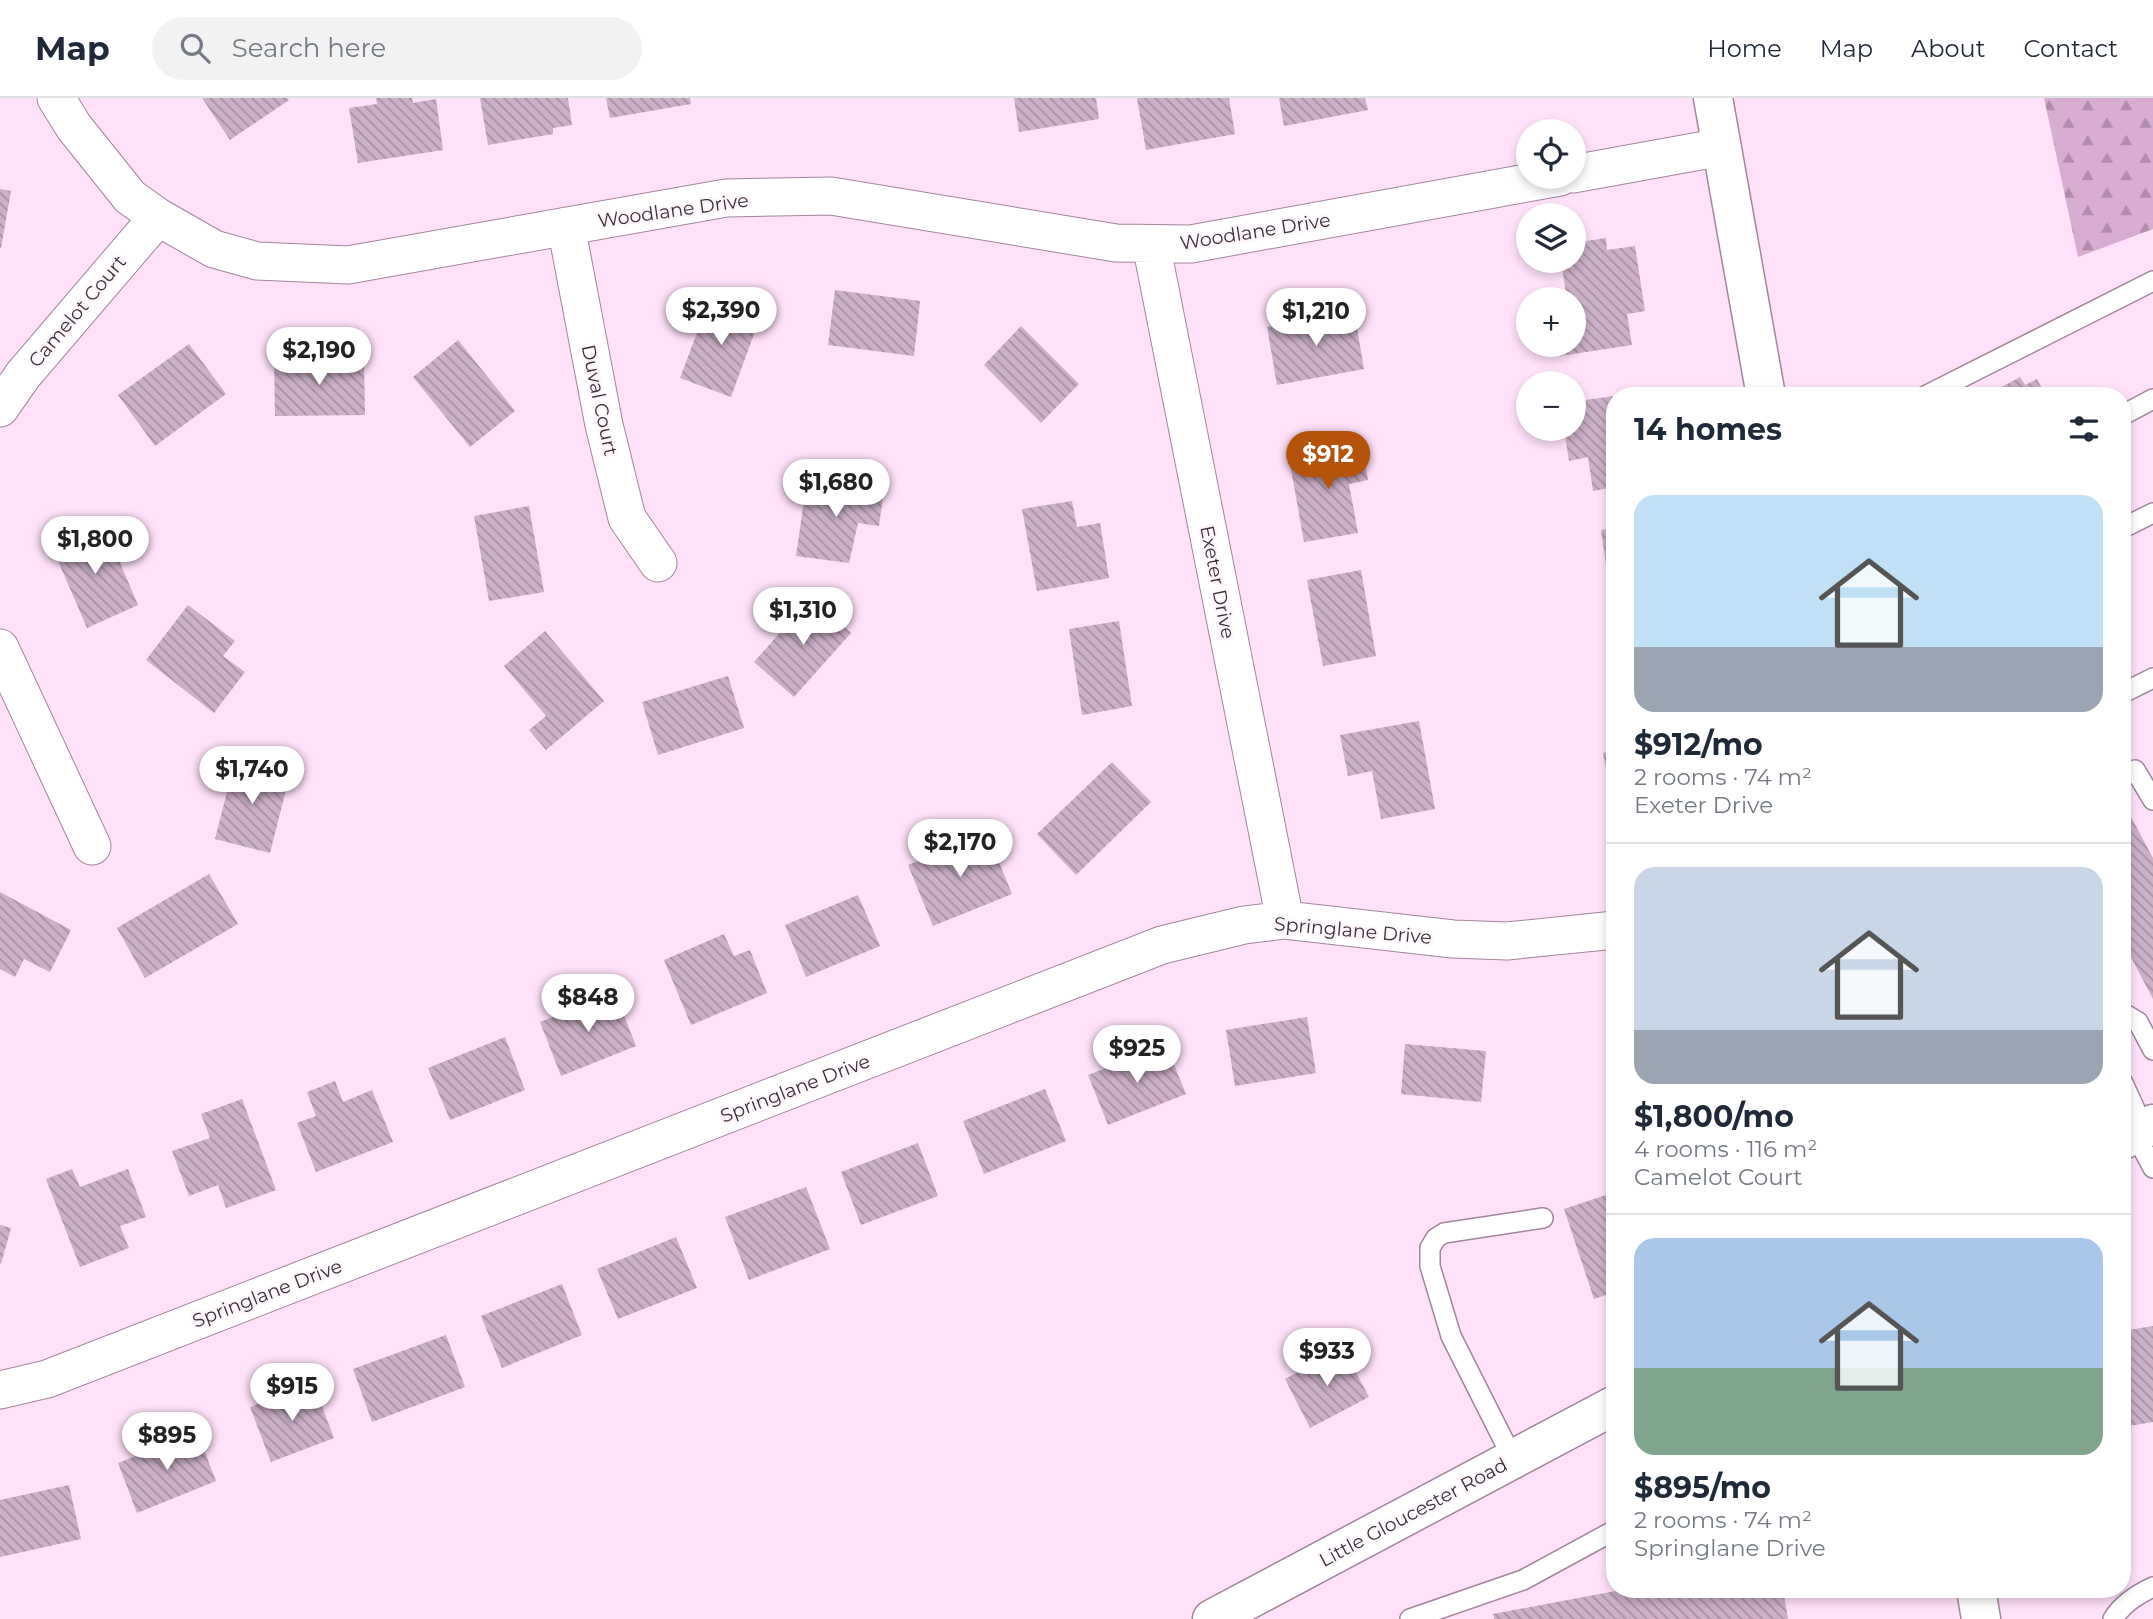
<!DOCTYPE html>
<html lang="en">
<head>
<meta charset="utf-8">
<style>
  :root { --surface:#fff; --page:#f2f2f3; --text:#1f2937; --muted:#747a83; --line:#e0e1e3; --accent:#b45309 }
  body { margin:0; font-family:Montserrat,sans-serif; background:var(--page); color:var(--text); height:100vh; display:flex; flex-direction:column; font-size:26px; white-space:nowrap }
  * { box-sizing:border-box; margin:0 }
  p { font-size:23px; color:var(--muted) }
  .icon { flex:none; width:38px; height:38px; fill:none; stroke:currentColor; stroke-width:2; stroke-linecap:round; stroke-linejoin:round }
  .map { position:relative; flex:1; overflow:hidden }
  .side { position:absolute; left:1606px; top:289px; width:525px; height:1211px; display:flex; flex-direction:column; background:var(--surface); border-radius:28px; box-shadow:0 4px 10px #0003 }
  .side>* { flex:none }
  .tools { position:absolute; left:1516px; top:21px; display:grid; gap:14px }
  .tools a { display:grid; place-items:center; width:70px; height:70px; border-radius:50%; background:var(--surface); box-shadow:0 4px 10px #0003; font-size:35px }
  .price { position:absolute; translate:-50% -60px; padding:0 16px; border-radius:24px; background:#fff; color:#222; font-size:23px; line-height:46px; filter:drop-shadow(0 2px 4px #0008) }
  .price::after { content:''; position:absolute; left:50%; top:42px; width:21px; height:16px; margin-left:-10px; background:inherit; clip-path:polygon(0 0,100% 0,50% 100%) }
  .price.on { background:var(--accent); color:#fff }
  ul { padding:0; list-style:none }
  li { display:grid; align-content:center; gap:14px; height:371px; padding:0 28px }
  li+li { border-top:2px solid var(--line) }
  li span { display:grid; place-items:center; height:217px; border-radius:21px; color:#555 }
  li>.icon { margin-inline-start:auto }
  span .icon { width:126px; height:126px; fill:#fffc; stroke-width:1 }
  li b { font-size:30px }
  h2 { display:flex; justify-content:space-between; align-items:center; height:84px; padding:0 28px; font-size:30px }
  header { display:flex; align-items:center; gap:42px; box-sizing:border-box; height:98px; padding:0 35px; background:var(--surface); border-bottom:2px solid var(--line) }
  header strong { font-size:33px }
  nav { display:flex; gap:38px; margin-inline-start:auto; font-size:24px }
  .search { width:490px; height:63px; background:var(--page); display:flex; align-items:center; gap:18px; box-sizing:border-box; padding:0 24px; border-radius:38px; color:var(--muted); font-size:26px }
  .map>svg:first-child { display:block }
</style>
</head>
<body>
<header>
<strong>Map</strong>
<div class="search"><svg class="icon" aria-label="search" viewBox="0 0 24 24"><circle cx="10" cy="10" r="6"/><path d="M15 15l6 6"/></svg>Search here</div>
<nav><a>Home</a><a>Map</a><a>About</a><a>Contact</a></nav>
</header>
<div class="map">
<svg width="2153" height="1521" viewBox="0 0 2153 1521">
  <defs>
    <pattern id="forest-firs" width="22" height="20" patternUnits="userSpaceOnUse" patternTransform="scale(1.75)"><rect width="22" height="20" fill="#d9acd2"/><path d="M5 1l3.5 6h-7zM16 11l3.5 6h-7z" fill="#b18dab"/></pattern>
    <pattern id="building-back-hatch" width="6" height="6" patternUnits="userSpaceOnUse" patternTransform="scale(1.75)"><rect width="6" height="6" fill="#ccb0c8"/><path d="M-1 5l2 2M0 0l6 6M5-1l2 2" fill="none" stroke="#a790a3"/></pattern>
  </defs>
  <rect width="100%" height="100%" fill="#ffe1fa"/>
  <path fill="url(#forest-firs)" d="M 2044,0 L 2153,0 L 2153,131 L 2078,159 Z"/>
  <path fill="url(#building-back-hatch)" d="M 202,0 L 287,0 L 289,2 L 230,42 Z
    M 376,0 L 412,0 L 413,5 L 436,1 L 443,52 L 358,65 L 349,10 L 377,6 Z
    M 480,0 L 568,0 L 572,27 L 553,30 L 553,36 L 488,47 Z
    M 606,0 L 690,0 L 691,6 L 610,20 Z
    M 1014,0 L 1096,0 L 1099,21 L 1019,34 Z
    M 1137,0 L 1229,0 L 1235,36 L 1146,52 Z
    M 1279,0 L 1365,0 L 1368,12 L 1284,28 Z
    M 0,91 L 11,93 L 1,150 L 0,150 Z
    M 1606,140 L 1607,152 L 1635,148 L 1645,213 L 1627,216 L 1632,247 L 1560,258 L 1558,247 L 1573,247 L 1573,201 L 1567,201 L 1561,163 L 1573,163 L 1573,145 Z
    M 835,192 L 920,203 L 914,258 L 828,247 Z
    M 711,198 L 761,217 L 731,299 L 680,280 Z
    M 1354,213 L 1364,271 L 1277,287 L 1267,229 Z
    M 1021,228 L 1079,286 L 1041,325 L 984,267 Z
    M 458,242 L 515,313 L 470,349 L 413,279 Z
    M 189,246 L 226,296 L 155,348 L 118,297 Z
    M 274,261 L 364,261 L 365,317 L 275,318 Z
    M 2020,279 L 2025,287 L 2037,281 L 2046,298 L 1985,298 Z
    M 1615,298 L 1615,389 L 1593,393 L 1588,359 L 1569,363 L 1564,331 L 1573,331 L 1573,324 L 1579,323 L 1577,303 Z
    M 1362,347 L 1368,382 L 1349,386 L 1358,435 L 1304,444 L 1289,360 Z
    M 807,381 L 884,392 L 879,428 L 858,425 L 849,465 L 796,458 Z
    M 1072,403 L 1077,429 L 1100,425 L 1109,480 L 1037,493 L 1022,411 Z
    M 529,408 L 544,494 L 489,503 L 474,418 Z
    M 104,427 L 138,507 L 87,530 L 52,449 Z
    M 1615,430 L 1615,506 L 1612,507 L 1601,432 Z
    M 1361,472 L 1376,558 L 1323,568 L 1307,482 Z
    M 812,499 L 851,535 L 794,599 L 754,564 Z
    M 188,507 L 235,543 L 223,558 L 245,574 L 214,615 L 146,562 Z
    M 1119,523 L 1132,608 L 1082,617 L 1069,531 Z
    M 545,533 L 604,603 L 546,652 L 529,632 L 546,618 L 504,568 Z
    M 728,578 L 744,630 L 658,657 L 642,604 Z
    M 1419,623 L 1435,711 L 1381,721 L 1372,673 L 1348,678 L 1340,637 Z
    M 1615,652 L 1615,712 L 1614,712 L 1603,655 Z
    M 235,662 L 290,676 L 270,755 L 215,741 Z
    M 1112,664 L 1151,704 L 1076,777 L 1037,736 Z
    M 2123,704 L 2153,760 L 2153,901 L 2123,844 Z
    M 987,735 L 1012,796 L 933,828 L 908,767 Z
    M 209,776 L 238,826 L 145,880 L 117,830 Z
    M 0,794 L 71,832 L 50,874 L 24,861 L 15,879 L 0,871 Z
    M 858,797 L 880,848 L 806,879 L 785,827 Z
    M 724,836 L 734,858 L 750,852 L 767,895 L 691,927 L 664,862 Z
    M 615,895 L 636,948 L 561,978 L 540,924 Z
    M 1307,919 L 1316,975 L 1235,988 L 1226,932 Z
    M 505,939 L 525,992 L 450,1022 L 428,970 Z
    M 1405,946 L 1486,953 L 1481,1004 L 1401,996 Z
    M 1166,947 L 1186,996 L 1108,1027 L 1088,977 Z
    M 335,983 L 343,1004 L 372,992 L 393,1044 L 316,1074 L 297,1025 L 316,1018 L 307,994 Z
    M 1045,991 L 1066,1043 L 984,1076 L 963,1023 Z
    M 242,1001 L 276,1092 L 226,1110 L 218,1087 L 189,1098 L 172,1053 L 210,1040 L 201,1016 Z
    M 918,1045 L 938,1098 L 861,1127 L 841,1074 Z
    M 72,1071 L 80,1089 L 128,1071 L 146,1119 L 120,1128 L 129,1150 L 80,1169 L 46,1081 Z
    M 806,1089 L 830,1151 L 749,1182 L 725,1119 Z
    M 1615,1094 L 1615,1194 L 1594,1201 L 1564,1111 Z
    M 0,1127 L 11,1130 L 1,1166 L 0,1165 Z
    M 676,1139 L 697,1190 L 618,1221 L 597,1171 Z
    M 562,1186 L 582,1237 L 502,1270 L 481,1218 Z
    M 2153,1228 L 2153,1324 L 2123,1329 L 2123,1233 Z
    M 446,1237 L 465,1289 L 372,1324 L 353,1271 Z
    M 1343,1250 L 1369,1299 L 1310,1330 L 1285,1281 Z
    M 313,1285 L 334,1340 L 271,1364 L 250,1309 Z
    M 197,1334 L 216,1383 L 137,1415 L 118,1365 Z
    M 69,1387 L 81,1441 L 0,1459 L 0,1402 Z
    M 1626,1491 L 1783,1491 L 1788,1521 L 1494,1521 L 1493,1516 Z"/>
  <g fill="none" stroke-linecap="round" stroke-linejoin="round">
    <defs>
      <path id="lane" d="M 1925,298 L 2153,183
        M 2123,317 L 2153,301
        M 2123,430 L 2153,415
        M 2123,595 L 2153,580
        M 2123,679 L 2135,672 L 2153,702
        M 2123,915 L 2138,924 L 2153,952
        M 2123,985 L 2144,1031
        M 2135,1036 L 2153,1070
        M 1513,1361 L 1451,1238 L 1430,1168 L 1430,1150 L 1436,1140 L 1444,1135 L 1543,1120
        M 1410,1521 L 1523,1482 L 1615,1432
        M 2113,1521 C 2122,1506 2138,1496 2153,1489"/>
      <path id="street" d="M 56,0 L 74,29 L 130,99 L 158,119 L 214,151 L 257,163 L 348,167 L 726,100 L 831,98 L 1116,145 L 1191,146 L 1560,79
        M 1573,76 L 1722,49
        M 566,128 L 604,327 L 627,420 L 658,465
        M 1151,146 L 1285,822
        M 0,310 L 23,277 L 158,119
        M 0,550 L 92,748
        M 0,1292 L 47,1281 L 1162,847 L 1244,827 L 1285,822 L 1453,841 L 1507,843 L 1615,832"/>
      <path id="secondary" d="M 2123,1042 L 2153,1026
        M 1212,1521 L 1615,1307"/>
      <path id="primary" d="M 1713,0 L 1766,298
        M 1976,1491 L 1981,1521"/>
    </defs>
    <use href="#lane" stroke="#a0859c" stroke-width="22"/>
    <use href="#street" stroke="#a0859c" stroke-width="39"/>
    <use href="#secondary" stroke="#a0859c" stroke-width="41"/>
    <use href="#primary" stroke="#a0859c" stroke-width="41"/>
    <use href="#lane" stroke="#fff" stroke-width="19"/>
    <use href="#street" stroke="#fff" stroke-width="37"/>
    <use href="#secondary" stroke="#fff" stroke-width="38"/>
    <use href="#primary" stroke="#fff" stroke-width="38"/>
  </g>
  <g text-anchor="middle" stroke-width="5" stroke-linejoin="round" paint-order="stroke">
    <g font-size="19" fill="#3c313a" stroke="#fdf7fc">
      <text transform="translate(673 112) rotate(-8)" y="7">Woodlane Drive</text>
      <text transform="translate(1255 133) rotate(-9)" y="7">Woodlane Drive</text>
      <text transform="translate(77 213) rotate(-50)" y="7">Camelot Court</text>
      <text transform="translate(600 302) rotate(78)" y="7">Duval Court</text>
      <text transform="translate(1218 484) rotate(79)" y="7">Exeter Drive</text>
      <text transform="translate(1353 832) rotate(5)" y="7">Springlane Drive</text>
      <text transform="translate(795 990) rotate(-21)" y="7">Springlane Drive</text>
      <text transform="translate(267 1195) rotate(-21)" y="7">Springlane Drive</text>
      <text transform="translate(1413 1414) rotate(-28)" y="7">Little Gloucester Road</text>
    </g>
  </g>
</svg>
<div class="tools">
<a><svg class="icon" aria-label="locate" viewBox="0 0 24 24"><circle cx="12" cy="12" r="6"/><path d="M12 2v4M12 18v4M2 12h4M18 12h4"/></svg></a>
<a><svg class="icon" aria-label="layers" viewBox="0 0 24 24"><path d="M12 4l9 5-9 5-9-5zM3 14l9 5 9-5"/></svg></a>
<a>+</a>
<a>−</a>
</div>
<b class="price" style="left:721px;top:249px">$2,390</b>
<b class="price" style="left:1316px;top:250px">$1,210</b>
<b class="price" style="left:319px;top:289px">$2,190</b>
<b class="price on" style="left:1328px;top:393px">$912</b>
<b class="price" style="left:836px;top:421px">$1,680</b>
<b class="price" style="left:95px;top:478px">$1,800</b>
<b class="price" style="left:803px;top:549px">$1,310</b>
<b class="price" style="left:252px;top:708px">$1,740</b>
<b class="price" style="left:960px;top:781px">$2,170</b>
<b class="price" style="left:588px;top:936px">$848</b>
<b class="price" style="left:1137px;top:987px">$925</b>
<b class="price" style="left:1327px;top:1290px">$933</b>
<b class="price" style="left:292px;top:1325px">$915</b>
<b class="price" style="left:167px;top:1374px">$895</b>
<section class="side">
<h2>14 homes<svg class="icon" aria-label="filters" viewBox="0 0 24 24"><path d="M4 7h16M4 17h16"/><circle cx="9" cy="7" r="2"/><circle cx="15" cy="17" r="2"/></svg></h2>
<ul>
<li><span style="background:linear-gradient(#bfe0f5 70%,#9aa5b1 0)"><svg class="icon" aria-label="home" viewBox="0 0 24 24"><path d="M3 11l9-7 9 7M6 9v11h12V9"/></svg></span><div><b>$912/mo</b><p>2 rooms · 74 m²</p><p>Exeter Drive</p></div></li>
<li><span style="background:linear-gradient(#c9d6e8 75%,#9aa5b1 0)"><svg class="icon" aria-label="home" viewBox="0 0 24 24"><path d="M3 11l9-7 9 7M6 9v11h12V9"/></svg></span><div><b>$1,800/mo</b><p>4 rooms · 116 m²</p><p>Camelot Court</p></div></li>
<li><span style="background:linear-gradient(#a9c7e8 60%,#7fa58c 0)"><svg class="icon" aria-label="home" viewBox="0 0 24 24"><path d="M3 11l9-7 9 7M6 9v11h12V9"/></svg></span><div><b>$895/mo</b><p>2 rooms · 74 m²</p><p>Springlane Drive</p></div></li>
</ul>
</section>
</div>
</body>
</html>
